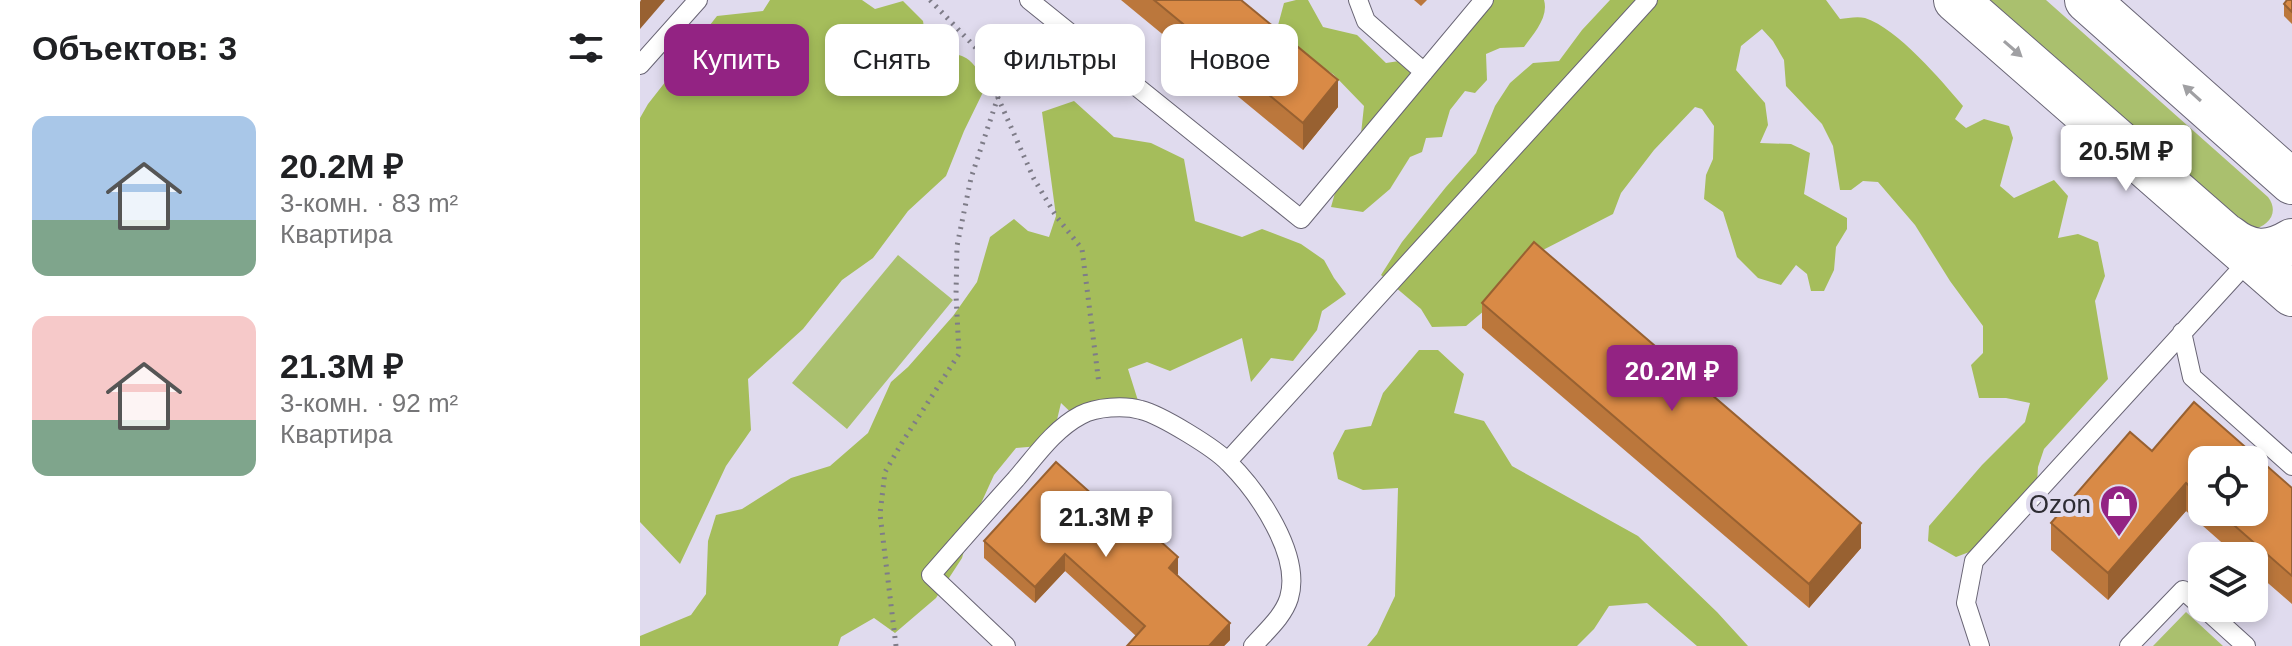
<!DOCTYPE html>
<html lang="ru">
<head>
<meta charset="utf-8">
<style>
  :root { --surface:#fff; --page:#f2f2f2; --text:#202124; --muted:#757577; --accent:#932383 }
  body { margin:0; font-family:Arial,sans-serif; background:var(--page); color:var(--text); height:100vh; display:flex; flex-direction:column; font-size:30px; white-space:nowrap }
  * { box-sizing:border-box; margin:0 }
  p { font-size:26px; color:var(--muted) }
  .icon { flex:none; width:44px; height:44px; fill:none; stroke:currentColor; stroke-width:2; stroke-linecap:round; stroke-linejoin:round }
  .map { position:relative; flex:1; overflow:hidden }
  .drawer { display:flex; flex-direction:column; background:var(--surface); width:640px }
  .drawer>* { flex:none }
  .top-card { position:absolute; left:24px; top:24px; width:760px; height:72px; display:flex; gap:16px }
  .fabs { position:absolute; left:1548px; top:446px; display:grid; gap:16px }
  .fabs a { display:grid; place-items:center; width:80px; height:80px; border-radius:16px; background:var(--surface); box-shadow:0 4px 12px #0003; font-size:40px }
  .price { position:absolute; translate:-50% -68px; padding:0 18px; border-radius:8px; background:#fff; color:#222; font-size:26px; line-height:52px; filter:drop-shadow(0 2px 4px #0008) }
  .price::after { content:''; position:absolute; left:50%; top:48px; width:24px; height:18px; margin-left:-12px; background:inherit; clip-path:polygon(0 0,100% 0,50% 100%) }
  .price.on { background:var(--accent); color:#fff }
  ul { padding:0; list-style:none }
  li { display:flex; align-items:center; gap:24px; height:200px; padding:0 32px }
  li span { display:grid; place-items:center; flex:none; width:224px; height:160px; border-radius:16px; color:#555 }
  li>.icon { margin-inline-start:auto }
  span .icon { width:96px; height:96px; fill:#fffc; stroke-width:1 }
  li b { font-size:34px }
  h2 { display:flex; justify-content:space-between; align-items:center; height:96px; padding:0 32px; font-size:34px }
  .pill { padding:0 28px; border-radius:16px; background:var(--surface); box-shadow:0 4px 12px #0003; font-size:28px; line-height:72px }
  .pill.on { background:var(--accent); color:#fff }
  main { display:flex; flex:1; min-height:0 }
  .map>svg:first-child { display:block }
</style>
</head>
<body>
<main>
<section class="drawer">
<h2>Объектов: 3<svg class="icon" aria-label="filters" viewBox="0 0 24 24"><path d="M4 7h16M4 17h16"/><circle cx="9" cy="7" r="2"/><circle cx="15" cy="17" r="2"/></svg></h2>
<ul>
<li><span style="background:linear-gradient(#a9c7e8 65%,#7fa58c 0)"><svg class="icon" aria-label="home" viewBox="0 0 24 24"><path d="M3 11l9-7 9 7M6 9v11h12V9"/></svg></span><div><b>20.2M ₽</b><p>3-комн. · 83 m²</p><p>Квартира</p></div></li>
<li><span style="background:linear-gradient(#f6c9c9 65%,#7fa58c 0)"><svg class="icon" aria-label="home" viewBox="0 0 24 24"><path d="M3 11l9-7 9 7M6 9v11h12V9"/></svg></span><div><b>21.3M ₽</b><p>3-комн. · 92 m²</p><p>Квартира</p></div></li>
</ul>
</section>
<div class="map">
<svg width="1652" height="646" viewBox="0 0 1652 646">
  <rect width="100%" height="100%" fill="#e0dbee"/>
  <path fill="#aac06e" d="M 1345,0 L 1406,0 L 1628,197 C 1640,213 1628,227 1611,230 Z
    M 258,255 L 313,300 L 207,429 L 152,383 Z
    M 1546,612 L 1583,646 L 1513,646 Z"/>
  <path fill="#a5bd5b" d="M 130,0 L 222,0 L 235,9 L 263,1 L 283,21 L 287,47 C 323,58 329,49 346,86 L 324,131 L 306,176 L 268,211 L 233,258 L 202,280 L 163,329 L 108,379 L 111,430 L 86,466 L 40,564 L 0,522 L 0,118 L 8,104 L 77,16 L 123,11 Z
    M 656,0 L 668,0 L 683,27 L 717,35 L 746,63 L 792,56 L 847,0 L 904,0 C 909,17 894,33 884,47 L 860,48 L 846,54 L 847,80 L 835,93 L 825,91 L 810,110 L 802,137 L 786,138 L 782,152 L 770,157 L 750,189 L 723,212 L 691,207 L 702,168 L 720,143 L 724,106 L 693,74 L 662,54 L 637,29 L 644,3 Z
    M 970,0 L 1186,0 L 1200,19 C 1207,18 1218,16 1225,18 C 1258,29 1301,80 1323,106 L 1315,119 L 1326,128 L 1344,119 L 1369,126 L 1373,138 L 1360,186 L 1374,198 L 1414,180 L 1428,196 L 1418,238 L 1438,234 L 1458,242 L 1465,276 L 1455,301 L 1468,379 L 1404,449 L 1398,467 L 1396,500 L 1356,542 L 1316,557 L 1288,541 L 1289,526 L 1342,465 L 1385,422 L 1390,403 L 1366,398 L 1339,398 L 1331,365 L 1343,353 L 1343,326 L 1310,281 L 1275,225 L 1238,182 L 1223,181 L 1211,190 L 1200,190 L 1193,146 L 1182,124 L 1146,86 L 1144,60 L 1133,41 L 1122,29 L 1101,46 L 1096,70 L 1125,103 L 1128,125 L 1120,143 L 1151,144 L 1170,153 L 1164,194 L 1207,218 L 1207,229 L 1196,247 L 1194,270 L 1184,291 L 1171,291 L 1167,274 L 1156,265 L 1141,285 L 1118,278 L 1097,257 L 1083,212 L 1064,199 L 1066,175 L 1073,159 L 1074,126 L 1062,109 L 1055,107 L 1014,150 L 981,193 L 973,214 L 901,251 L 851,305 L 826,326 L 792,327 L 781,309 L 741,275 L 762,242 L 806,187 L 836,153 L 855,106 L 870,83 L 893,63 L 919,61 L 942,30 Z
    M 434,101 L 474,137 L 511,143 L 544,159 L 555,221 L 602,237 L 622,229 L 661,244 L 684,260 L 694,278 L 706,294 L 682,311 L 677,330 L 653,361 L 631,358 L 611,382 L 602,338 L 530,371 L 507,362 L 488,369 L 500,407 L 441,422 L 421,403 L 411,445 L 376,448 L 354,475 L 332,523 L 322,558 L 296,598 L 255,633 L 234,618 L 201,637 L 198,646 L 0,646 L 0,636 L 51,615 L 66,594 L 68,541 L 76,515 L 102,509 L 151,478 L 190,466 L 228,433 L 251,382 L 268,367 L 313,316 L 337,282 L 350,237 L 374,219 L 388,231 L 409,237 L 416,216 L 402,112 Z
    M 779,350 L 798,350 L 824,374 L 814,413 L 844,421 L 872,466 L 998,536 L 1077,612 L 1108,646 L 1057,646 L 1007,603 L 969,606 L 954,629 L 937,646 L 727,646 L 737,634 L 755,596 L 758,488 L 723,490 L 698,479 L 693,453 L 705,430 L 731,426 L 743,393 Z"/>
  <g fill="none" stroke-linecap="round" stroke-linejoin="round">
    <defs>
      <path id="lane" d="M 389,0 L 661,219 L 844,0
        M 718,0 L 726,21 L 784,72
        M 0,65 L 58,0
        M 1542,332 L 1552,377 L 1652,466
        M 588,461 L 1008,0
        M 1564,608 L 1606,646
        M 366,646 L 291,575 C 319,543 347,511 376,479 C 395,457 414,429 441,415 C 456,407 484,405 501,410 C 521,415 575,448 589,463 C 618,492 662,555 649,598 C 643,617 626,631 613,646
        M 1340,646 L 1326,603 L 1334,561 L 1611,258
        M 1489,646 L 1543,590 L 1562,607"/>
      <path id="secondary" d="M 1316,0 L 1652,294
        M 1447,0 L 1652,182
        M 1588,237 C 1609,254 1629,255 1652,241"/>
    </defs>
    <use href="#lane" stroke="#686474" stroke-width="20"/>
    <use href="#secondary" stroke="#686474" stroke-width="46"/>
    <path stroke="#7e7c88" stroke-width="5" stroke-dasharray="2 6" stroke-linecap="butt" d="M 290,0 L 336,48 L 394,179 L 416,216 L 442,249 L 459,384
      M 256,646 L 240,514 L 245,472 L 263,441 L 319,354 L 316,295 L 317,246 L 331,178 L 358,97"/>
    <use href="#lane" stroke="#fff" stroke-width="18"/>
    <use href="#secondary" stroke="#fff" stroke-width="44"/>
  </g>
  <path fill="#bb773c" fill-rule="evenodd" d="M 481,0 L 601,0 L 698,107 L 663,150 Z
    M 774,0 L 787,0 L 781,6 Z
    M 1652,0 L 1652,24 L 1644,16 L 1644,4 Z
    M 842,303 L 1221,548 L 1169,608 L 842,328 Z
    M 1554,402 L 1652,488 L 1652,604 L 1614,571 L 1614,556 L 1597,556 L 1546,511 L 1468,600 L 1411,550 L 1411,523 L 1490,432 L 1512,451 ZM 1562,460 L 1614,460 L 1614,512 L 1562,512 Z
    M 344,541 L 538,574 L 537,575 L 590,640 L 584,646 L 487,646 L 496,636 L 425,571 L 395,603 L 344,558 Z"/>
  <path fill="#986131" d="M 1,0 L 25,0 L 0,29 L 0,2 Z
    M 698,80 L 698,107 L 663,150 L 663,123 Z
    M 1546,483 L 1546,511 L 1468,600 L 1468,573 Z
    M 1221,523 L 1221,548 L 1169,608 L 1169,584 Z
    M 425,554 L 425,571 L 395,603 L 395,587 Z
    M 538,557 L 538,574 L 529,584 L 529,568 Z
    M 590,623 L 590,640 L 584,646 L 569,646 Z"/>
  <path fill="#d98a46" stroke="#986131" stroke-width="2" d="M 514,0 L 601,0 L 698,80 L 663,123 Z
    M 1647,0 L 1652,0 L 1652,12 L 1644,4 Z
    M 894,242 L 1221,523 L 1169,584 L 842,303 Z
    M 1554,402 L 1652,488 L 1652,576 L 1579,512 L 1614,512 L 1614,460 L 1562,460 L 1562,498 L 1546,483 L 1468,573 L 1411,523 L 1490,432 L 1512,451 Z
    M 416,462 L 473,513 L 480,505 L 538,557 L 529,568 L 590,623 L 569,646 L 487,646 L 505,626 L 425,554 L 395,587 L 344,541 Z"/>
  <defs><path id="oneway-solid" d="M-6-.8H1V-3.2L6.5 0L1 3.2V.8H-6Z" transform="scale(2)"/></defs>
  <g fill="#a0a0a3">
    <use href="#oneway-solid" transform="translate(1373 49) rotate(41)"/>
    <use href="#oneway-solid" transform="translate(1552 93) rotate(-138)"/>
  </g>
  <defs>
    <symbol id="shop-pin" viewBox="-11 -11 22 30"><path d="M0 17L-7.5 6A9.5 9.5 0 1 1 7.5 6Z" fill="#932383" stroke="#e0dbee"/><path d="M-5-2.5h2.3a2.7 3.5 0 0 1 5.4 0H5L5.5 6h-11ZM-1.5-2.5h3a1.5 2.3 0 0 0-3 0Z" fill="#fff"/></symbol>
  </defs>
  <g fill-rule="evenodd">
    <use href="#shop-pin" x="1457" y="482" width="44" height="60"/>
  </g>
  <g text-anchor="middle" stroke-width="8" stroke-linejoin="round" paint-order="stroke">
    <g font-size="26" fill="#2d2c33" stroke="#e0dbee" text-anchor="end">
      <text x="1451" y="513">Ozon</text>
    </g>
  </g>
</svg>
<div class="fabs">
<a><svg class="icon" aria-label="locate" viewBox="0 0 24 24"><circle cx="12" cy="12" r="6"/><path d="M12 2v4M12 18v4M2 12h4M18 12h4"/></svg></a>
<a><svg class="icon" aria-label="layers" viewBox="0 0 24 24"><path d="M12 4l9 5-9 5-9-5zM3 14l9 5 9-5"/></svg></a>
</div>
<b class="price" style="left:1486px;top:193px">20.5M ₽</b>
<b class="price on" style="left:1032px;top:413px">20.2M ₽</b>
<b class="price" style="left:466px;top:559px">21.3M ₽</b>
<div class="top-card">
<a class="pill on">Купить</a>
<a class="pill">Снять</a>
<a class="pill">Фильтры</a>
<a class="pill">Новое</a>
</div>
</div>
</main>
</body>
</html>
